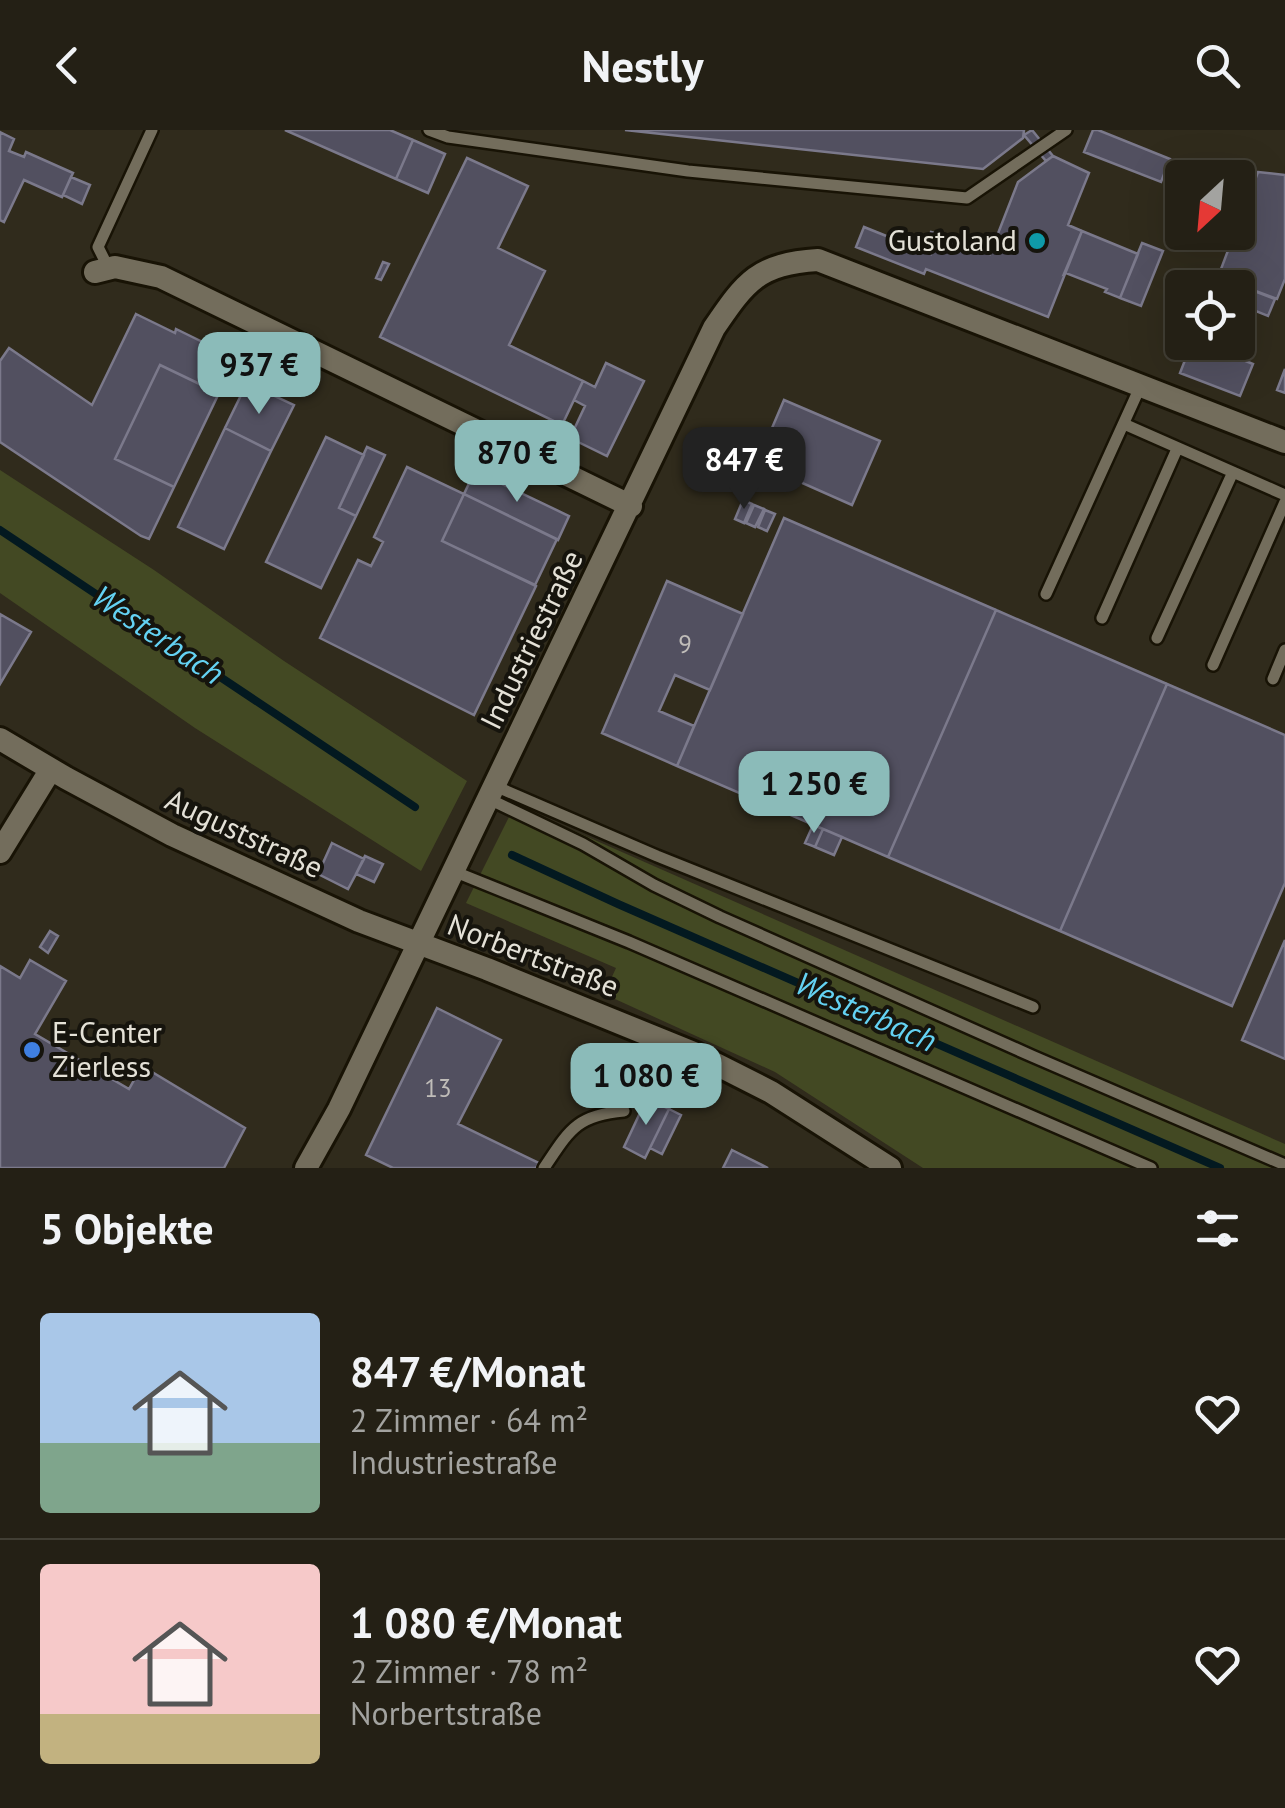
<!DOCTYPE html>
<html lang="de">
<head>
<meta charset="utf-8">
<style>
  :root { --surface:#242015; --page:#2c281e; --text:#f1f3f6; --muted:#a3a3a0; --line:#413e34; --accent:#8bbbb9 }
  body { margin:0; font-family:"PT Sans",sans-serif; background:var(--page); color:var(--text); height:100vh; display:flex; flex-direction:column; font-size:38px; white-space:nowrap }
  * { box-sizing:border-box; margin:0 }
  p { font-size:32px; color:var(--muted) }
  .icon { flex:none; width:55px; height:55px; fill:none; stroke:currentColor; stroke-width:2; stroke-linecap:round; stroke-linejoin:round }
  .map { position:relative; height:1038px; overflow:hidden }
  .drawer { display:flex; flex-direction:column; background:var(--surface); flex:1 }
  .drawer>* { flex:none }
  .needle { width:65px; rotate:206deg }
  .buttons { position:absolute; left:1165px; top:30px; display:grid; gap:20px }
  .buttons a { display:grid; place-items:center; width:90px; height:90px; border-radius:10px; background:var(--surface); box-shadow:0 10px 40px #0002,0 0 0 2px var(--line); font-size:50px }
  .price { position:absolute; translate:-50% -85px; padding:0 22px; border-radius:20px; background:var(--accent); color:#111; font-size:32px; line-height:65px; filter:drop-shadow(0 2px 5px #0008) }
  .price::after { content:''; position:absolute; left:50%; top:60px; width:30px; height:22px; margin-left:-15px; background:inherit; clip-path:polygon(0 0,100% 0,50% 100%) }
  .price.active { background:#222; color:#fff }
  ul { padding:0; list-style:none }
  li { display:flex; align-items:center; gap:30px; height:250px; padding:0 40px }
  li+li { border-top:2px solid var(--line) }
  li span { display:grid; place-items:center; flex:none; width:280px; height:200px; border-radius:10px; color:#555 }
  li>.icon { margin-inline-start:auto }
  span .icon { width:120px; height:120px; fill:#fffc; stroke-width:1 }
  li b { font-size:42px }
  h2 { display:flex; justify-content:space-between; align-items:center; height:120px; padding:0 40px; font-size:42px }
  header { display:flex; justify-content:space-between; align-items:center; height:130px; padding:0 40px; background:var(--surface); font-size:45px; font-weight:700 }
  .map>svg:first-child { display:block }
</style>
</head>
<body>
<header><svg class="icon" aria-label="back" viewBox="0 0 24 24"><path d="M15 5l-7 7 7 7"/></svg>Nestly<svg class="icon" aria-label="search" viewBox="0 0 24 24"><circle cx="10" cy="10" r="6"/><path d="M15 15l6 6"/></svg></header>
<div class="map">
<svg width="1285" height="1038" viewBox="0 0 1285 1038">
  <rect width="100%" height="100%" fill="#302b1c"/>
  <path fill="#434923" d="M 0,340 L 154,440 L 284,531 L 467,651 L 421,741 L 195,598 L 0,463 Z
    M 515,675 L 1285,1014 L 1285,1038 L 923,1038 L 775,942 L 604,864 L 616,838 L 466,773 Z"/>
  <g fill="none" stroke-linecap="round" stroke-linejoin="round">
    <path stroke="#031920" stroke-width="8" d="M 0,400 L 415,677
      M 512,725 L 618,774 L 1220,1038"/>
  </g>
  <path fill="#525060" stroke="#7b798b" stroke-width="2.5" d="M 285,0 L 390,0 L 413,10 L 396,49 Z
    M 625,0 L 1024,0 L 1023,8 L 983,39 Z
    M 1032,0 L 1053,26 L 1046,31 L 1024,5 Z
    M 1093,0 L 1098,0 L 1170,29 L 1161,52 L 1084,22 Z
    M 0,2 L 14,9 L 9,21 L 24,27 L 26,22 L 73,43 L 62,67 L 24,50 L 4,92 L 0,90 Z
    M 413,10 L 445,24 L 428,63 L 396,49 Z
    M 1053,26 L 1089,43 L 1068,95 L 1082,101 L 1048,187 L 926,139 L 924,144 L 856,117 L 864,97 L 931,124 L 939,103 L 990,124 L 1018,52 Z
    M 467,28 L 528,56 L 498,118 L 545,141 L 509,215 L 583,251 L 562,295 L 380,207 Z
    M 1258,42 L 1285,45 L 1285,149 L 1277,169 L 1218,147 L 1235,102 L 1238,102 L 1238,96 Z
    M 71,47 L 90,55 L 82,74 L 63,65 Z
    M 1082,101 L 1138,124 L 1120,168 L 1105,162 L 1107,159 L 1066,143 L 1064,144 Z
    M 931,102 L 939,104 L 931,124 L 924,121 Z
    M 1142,113 L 1163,121 L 1141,176 L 1120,168 Z
    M 383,132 L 389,134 L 381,150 L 376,148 Z
    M 1218,147 L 1275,169 L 1268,186 L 1238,174 L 1238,158 L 1213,158 Z
    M 1182,149 L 1202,158 L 1182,158 L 1182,187 L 1169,182 Z
    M 136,184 L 175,203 L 176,199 L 231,226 L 214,261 L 160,235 L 115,329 L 174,357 L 149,409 L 141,406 L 0,312 L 0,231 L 9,218 L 92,275 Z
    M 1192,212 L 1199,212 L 1253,234 L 1240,266 L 1180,243 Z
    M 606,233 L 644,251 L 607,326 L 570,308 L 585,276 L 574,270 L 583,251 L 595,257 Z
    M 160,235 L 219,263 L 174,357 L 115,329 Z
    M 1285,239 L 1285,263 L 1277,260 Z
    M 247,253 L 294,275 L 271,321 L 225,298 Z
    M 784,270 L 880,311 L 852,375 L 757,333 Z
    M 225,298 L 271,321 L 224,419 L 178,397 Z
    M 326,307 L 364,325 L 339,378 L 356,386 L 321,458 L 266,432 Z
    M 367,317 L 385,325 L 356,386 L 339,378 Z
    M 407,337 L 464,364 L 442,411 L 536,456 L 474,585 L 320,508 L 358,430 L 371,436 L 383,412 L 374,407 Z
    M 475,341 L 569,386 L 558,410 L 464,364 Z
    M 464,364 L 557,409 L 535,455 L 442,411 Z
    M 743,370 L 752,374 L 744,393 L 735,389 Z
    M 754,375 L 764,379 L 755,397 L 746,393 Z
    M 765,380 L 775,384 L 767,401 L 758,397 Z
    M 784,388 L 996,480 L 888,727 L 677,636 Z
    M 667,451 L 743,484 L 710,560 L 675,545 L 659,581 L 694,596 L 677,636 L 602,603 Z
    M 996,480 L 1167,554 L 1060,801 L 888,727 Z
    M 0,484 L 31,502 L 0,554 Z
    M 1167,554 L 1285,605 L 1285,753 L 1232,876 L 1060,801 Z
    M 813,695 L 823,699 L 815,717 L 805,713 Z
    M 823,699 L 842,707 L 834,725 L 815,717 Z
    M 332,713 L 364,729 L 348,759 L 318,744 Z
    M 365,726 L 383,734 L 374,752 L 356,744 Z
    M 50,801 L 58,806 L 48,823 L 40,817 Z
    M 1285,810 L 1285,929 L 1242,910 Z
    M 30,830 L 66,851 L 35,904 L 129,959 L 142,936 L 245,998 L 224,1038 L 0,1038 L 0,836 L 20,848 Z
    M 437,878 L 501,910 L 458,994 L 539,1033 L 536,1038 L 393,1038 L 366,1025 Z
    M 599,916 L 680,957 L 669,979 L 602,946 L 596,958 L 582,951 Z
    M 647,968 L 669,979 L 645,1028 L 624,1017 Z
    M 669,979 L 681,985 L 662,1024 L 650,1018 Z
    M 732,1020 L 768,1038 L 723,1038 Z"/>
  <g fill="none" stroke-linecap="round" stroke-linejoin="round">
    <defs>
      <path id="service" d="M 429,0 L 448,7 L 688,41 L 967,68 L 1066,0
        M 109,139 L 98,117 L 152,0
        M 1124,294 L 1285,365
        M 1046,464 L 1141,255
        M 1102,488 L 1177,319
        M 1157,508 L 1233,342
        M 1213,535 L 1285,372
        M 1273,549 L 1285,520
        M 495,656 L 657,726 L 1033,877
        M 489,669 L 583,714 L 654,755 L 720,787 L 1032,926 L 1285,1035
        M 453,741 L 629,812 L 1151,1038
        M 544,1038 C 569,1001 576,985 624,981"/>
      <path id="minor" d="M 95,142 L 115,137 L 161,147 L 631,376
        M 0,609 L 66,648 L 172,705 L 359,791 L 487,839 L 696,924 L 771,962 L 890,1038
        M 0,722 L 51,639
        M 306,1038 L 339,979 L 714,198 C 746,151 758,134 818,130 L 1285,312"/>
    </defs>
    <use href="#service" stroke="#181305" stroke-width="16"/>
    <use href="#minor" stroke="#181305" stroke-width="28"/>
    <use href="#service" stroke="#736d5c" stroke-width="11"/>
    <use href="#minor" stroke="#736d5c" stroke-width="22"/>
  </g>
  <circle fill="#0f9aa8" stroke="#16140d" stroke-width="4" cx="1037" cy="111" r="10"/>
  <circle fill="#3f7fe0" stroke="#16140d" stroke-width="4" cx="32" cy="920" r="10"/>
  <g text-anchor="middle" stroke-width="8" stroke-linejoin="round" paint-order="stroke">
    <g font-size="25" fill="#c0bdb9">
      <text x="685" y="523">9</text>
      <text x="438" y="967">13</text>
    </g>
    <g font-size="30" fill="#e4e1d7" stroke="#16140d" text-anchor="end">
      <text x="1017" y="121">Gustoland</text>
      <text x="52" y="913" text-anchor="start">E-Center<tspan x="52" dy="34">Zierless</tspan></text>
    </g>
    <g font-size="30" fill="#e4e1d7" stroke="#16140d">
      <text transform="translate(532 510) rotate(-64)" y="10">Industriestraße</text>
      <text transform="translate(244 704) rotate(25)" y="10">Auguststraße</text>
      <text transform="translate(533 826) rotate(21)" y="10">Norbertstraße</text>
    </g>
    <g font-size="32" font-style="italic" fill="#64d2f3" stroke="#16140d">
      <text transform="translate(158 505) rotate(34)" y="11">Westerbach</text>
      <text transform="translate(866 882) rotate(24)" y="11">Westerbach</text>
    </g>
  </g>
</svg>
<div class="buttons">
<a><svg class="needle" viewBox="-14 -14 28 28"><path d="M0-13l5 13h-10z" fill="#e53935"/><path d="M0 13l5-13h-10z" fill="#a3a3a0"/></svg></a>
<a><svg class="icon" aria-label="locate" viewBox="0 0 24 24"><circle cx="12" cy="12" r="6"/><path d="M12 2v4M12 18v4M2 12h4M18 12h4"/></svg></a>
</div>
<b class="price" style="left:259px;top:287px">937 €</b>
<b class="price" style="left:517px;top:375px">870 €</b>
<b class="price active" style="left:744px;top:382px">847 €</b>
<b class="price" style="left:814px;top:706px">1 250 €</b>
<b class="price" style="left:646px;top:998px">1 080 €</b>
</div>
<section class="drawer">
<h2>5 Objekte<svg class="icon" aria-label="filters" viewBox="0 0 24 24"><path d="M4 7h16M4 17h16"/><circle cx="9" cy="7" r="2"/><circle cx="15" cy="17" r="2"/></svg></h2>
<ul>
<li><span style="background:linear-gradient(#a9c7e8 65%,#7fa58c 0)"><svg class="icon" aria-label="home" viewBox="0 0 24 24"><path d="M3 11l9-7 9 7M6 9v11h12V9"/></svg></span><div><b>847 €/Monat</b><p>2 Zimmer · 64 m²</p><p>Industriestraße</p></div><svg class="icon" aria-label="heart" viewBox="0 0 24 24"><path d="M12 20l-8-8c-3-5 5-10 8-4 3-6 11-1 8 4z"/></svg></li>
<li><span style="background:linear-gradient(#f6c9c9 75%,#c2b280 0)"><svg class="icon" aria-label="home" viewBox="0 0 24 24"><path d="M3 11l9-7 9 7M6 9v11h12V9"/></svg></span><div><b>1 080 €/Monat</b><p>2 Zimmer · 78 m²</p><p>Norbertstraße</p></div><svg class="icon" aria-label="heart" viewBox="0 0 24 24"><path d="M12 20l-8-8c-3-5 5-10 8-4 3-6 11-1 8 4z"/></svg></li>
</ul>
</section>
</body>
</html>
